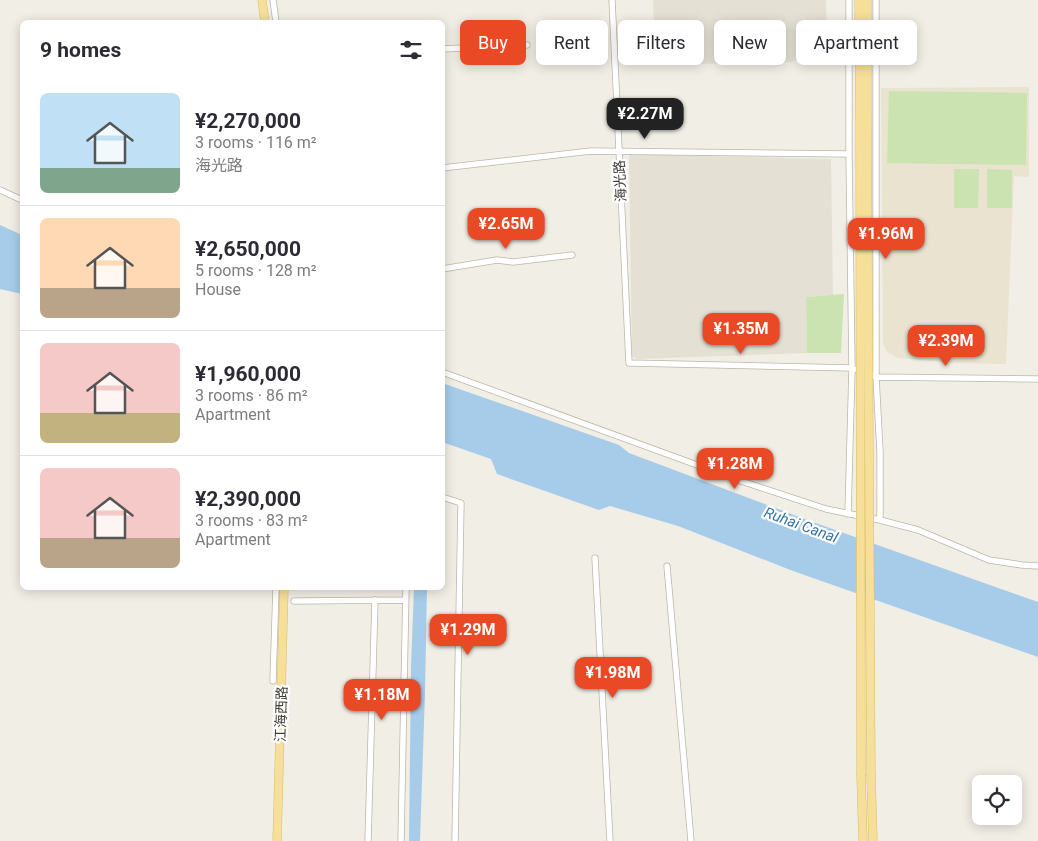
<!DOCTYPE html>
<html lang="en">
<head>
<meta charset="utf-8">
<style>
  :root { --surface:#fff; --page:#f7f7f7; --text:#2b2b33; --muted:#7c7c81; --line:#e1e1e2; --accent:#e94924 }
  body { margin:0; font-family:Roboto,"Noto Sans SC",sans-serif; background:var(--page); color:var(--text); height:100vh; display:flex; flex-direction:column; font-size:19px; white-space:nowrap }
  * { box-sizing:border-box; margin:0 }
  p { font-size:16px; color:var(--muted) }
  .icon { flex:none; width:28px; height:28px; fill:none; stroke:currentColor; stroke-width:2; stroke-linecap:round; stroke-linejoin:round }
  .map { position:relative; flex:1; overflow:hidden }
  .drawer { position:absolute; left:20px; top:20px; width:425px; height:570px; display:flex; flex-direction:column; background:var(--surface); border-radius:8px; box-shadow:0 2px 12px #0003 }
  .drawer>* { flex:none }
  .top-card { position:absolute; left:460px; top:20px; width:475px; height:45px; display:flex; gap:10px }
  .controls { position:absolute; left:972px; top:775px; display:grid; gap:10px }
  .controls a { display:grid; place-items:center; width:50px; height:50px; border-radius:8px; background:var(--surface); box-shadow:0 2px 12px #0003; font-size:25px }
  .price { position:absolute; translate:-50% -42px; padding:0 11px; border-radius:10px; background:var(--accent); color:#fff; font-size:16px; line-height:32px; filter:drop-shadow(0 1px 2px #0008) }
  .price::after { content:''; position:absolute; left:50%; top:30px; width:15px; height:11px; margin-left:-8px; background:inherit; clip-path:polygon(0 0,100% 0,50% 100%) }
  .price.active { background:#222; color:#fff }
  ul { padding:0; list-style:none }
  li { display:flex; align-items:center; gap:15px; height:125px; padding:0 20px }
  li+li { border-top:1px solid var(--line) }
  li span { display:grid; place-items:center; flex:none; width:140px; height:100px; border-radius:8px; color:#555 }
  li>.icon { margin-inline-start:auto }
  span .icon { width:60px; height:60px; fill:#fffc; stroke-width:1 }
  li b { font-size:21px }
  h2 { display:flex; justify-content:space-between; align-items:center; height:60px; padding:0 20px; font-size:21px }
  .tag { padding:0 18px; border-radius:8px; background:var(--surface); box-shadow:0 2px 12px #0003; font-size:18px; line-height:45px }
  .tag.active { background:var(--accent); color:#fff }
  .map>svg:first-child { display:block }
</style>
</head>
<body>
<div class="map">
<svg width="1038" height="841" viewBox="0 0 1038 841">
  <rect width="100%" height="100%" fill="#f1eee5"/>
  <path fill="#e5e0d4" d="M 653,0 L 826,0 L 827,43 L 792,62 L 656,65 Z
    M 629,154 L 831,159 L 833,295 L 806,297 L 807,353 L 637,359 L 632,356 Z"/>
  <path fill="#e9e3d0" d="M 1029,87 L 1029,177 L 1014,176 L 1006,364 L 955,363 L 898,358 L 887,352 L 883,344 L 881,88 Z"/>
  <path fill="#cae3b1" d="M 889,91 L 1027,93 L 1026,165 L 887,163 Z
    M 954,169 L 979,169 L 978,208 L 954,208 Z
    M 987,169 L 1012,170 L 1012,208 L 987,208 Z
    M 844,294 L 841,353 L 807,353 L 806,297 Z"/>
  <path fill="#a6ccea" d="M 0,225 L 22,235 L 22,294 L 0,289 Z
    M 442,383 L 619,445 L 629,453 L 810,521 L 1038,602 L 1038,657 L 793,571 L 678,526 L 610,506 L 599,510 L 497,474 L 491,459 L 445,443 L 443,444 Z
    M 414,588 L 427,588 L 425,693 L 420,841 L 409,841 L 411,666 Z"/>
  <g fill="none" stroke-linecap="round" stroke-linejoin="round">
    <defs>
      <path id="minor" d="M 273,0 L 276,22
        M 612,0 L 629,363 L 852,368 L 876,377 L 1038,379
        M 876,0 L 876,377 L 880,452 L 880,520
        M 442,49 L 527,45
        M 442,168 L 591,151 L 849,154
        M 0,190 L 22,200
        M 442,269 L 497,260 L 513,262 L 572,255
        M 442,372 L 741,481 L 826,509 L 880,520 L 918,530 L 989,560 L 1022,565 L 1038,566
        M 442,497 L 461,503 L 455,841
        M 848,514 L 852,368 L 849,154 L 849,0
        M 595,558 L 610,841
        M 667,566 L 691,841
        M 294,601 L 405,600
        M 273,681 L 276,588
        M 368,841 L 375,600
        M 401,841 L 406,588"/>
      <path id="major" d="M 262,0 L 265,22
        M 859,0 L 860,117
        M 867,0 L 867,117
        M 861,776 L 863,841
        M 871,776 L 873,841
        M 277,841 L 284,588"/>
    </defs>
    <use href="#minor" stroke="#bcb6a9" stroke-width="7"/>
    <use href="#major" stroke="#dabd6b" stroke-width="9"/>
    <use href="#minor" stroke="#fff" stroke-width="5.5"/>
    <use href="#major" stroke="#f6df99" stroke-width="8"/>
    <defs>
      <path id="major-bridge" d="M 860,117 L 861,776
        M 867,117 L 871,776"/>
    </defs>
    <use href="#major-bridge" stroke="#dabd6b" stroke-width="9" stroke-linecap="butt"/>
    <use href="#major-bridge" stroke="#f6df99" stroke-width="8"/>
  </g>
  <g text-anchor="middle" stroke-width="4.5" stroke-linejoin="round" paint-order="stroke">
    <g font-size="14" fill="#433e35" stroke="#fff">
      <text transform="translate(620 181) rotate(-93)" y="5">海光路</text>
      <text transform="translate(281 714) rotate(-88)" y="5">江海西路</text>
    </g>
    <g font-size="15" font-style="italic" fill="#3773a7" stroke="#fff">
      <text transform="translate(801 525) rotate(20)" y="5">Ruhai Canal</text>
    </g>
  </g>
</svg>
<div class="controls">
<a><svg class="icon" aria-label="locate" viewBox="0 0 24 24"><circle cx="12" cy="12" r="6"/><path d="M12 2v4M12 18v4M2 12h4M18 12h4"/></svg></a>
</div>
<b class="price active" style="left:645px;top:140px">¥2.27M</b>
<b class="price" style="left:506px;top:250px">¥2.65M</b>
<b class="price" style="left:886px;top:260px">¥1.96M</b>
<b class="price" style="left:741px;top:355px">¥1.35M</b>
<b class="price" style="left:946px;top:367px">¥2.39M</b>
<b class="price" style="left:735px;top:490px">¥1.28M</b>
<b class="price" style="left:468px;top:656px">¥1.29M</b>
<b class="price" style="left:613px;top:699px">¥1.98M</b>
<b class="price" style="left:382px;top:721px">¥1.18M</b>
<div class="top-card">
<a class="tag active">Buy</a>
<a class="tag">Rent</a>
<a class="tag">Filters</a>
<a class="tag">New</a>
<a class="tag">Apartment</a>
</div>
<section class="drawer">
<h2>9 homes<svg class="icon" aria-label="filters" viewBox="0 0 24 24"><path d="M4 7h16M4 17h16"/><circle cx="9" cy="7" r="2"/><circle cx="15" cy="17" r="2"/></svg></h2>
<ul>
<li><span style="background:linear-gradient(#bfe0f5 75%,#7fa58c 0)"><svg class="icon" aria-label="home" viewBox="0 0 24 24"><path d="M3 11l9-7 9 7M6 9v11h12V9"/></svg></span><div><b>¥2,270,000</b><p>3 rooms · 116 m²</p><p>海光路</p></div></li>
<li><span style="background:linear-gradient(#ffd9b3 70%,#b9a48a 0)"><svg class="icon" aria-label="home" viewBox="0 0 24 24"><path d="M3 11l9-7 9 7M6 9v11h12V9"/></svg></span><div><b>¥2,650,000</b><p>5 rooms · 128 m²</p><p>House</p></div></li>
<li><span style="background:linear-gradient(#f6c9c9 70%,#c2b280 0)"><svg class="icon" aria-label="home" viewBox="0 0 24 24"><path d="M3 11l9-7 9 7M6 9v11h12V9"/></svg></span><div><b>¥1,960,000</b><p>3 rooms · 86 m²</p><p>Apartment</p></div></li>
<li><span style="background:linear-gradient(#f6c9c9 70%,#b9a48a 0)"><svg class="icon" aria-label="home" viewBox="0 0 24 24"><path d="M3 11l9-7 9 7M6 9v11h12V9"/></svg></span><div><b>¥2,390,000</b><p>3 rooms · 83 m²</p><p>Apartment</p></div></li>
</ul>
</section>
</div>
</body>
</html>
